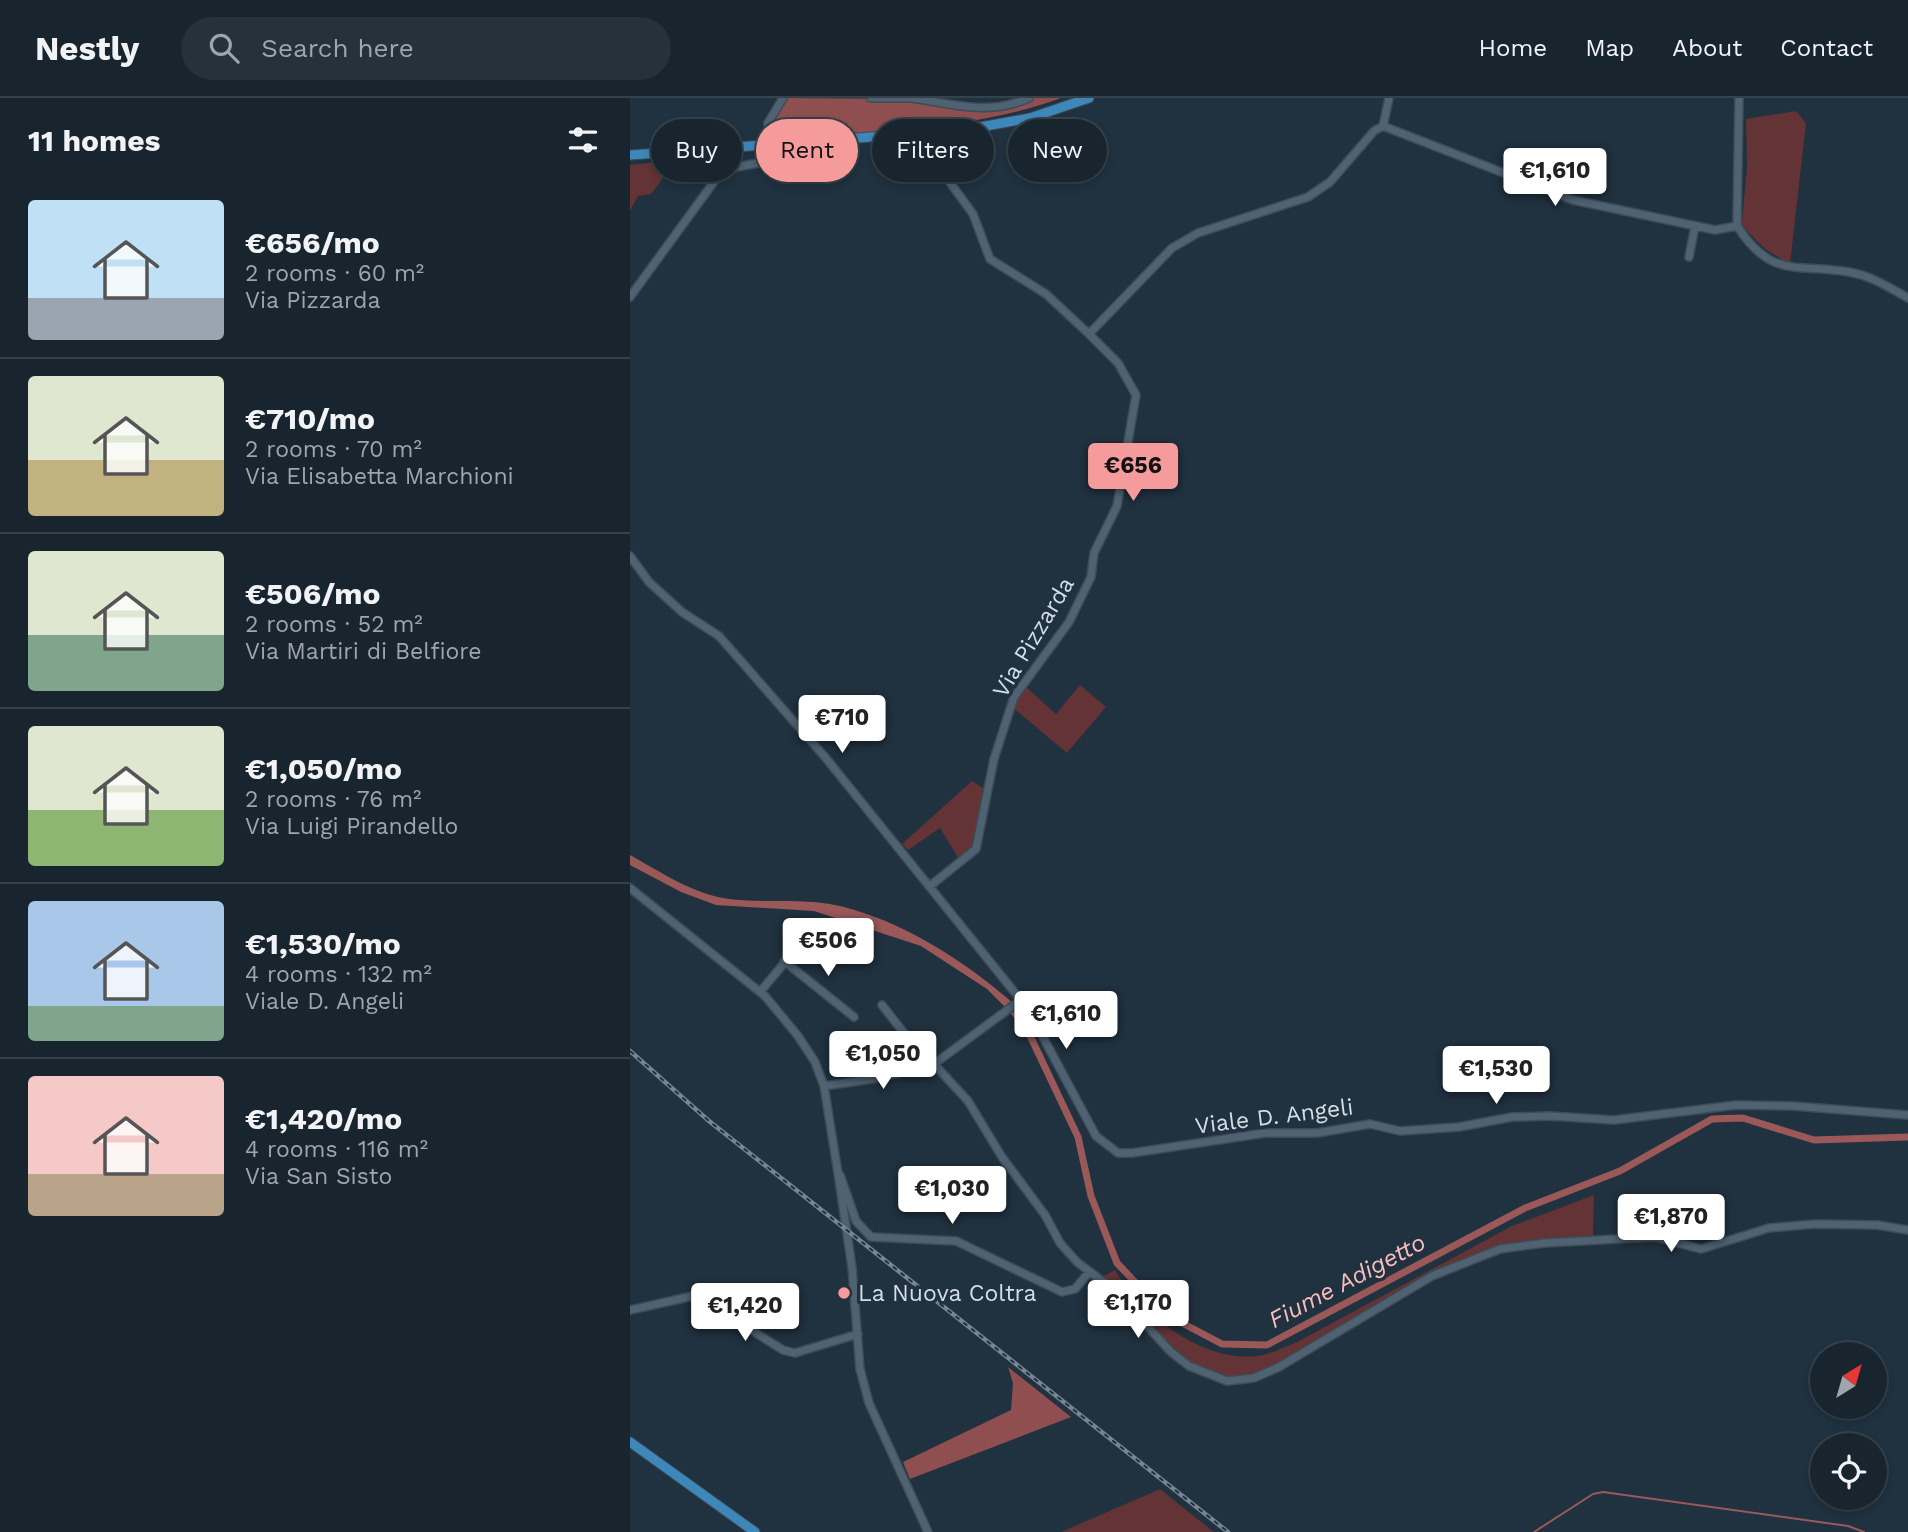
<!DOCTYPE html>
<html lang="en">
<head>
<meta charset="utf-8">
<style>
  :root { --surface:#18252f; --page:#25313b; --text:#f1f3f6; --muted:#9fa5aa; --line:#36424b; --accent:#f59b9c }
  body { margin:0; font-family:"Work Sans",sans-serif; background:var(--page); color:var(--text); height:100vh; display:flex; flex-direction:column; font-size:26px; white-space:nowrap }
  * { box-sizing:border-box; margin:0 }
  p { font-size:23px; color:var(--muted) }
  .icon { flex:none; width:38px; height:38px; fill:none; stroke:currentColor; stroke-width:2; stroke-linecap:round; stroke-linejoin:round }
  .map { position:relative; flex:1; overflow:hidden }
  .drawer { display:flex; flex-direction:column; background:var(--surface); width:630px }
  .drawer>* { flex:none }
  .guide { position:absolute; left:21px; top:21px; width:665px; height:63px; display:flex; gap:14px }
  .needle { width:46px; rotate:37deg }
  .buttons { position:absolute; left:1180px; top:1244px; display:grid; gap:14px }
  .buttons a { display:grid; place-items:center; width:77px; height:77px; border-radius:50%; background:var(--surface); box-shadow:0 4px 10px #0003,0 0 0 2px var(--line); font-size:35px }
  .price { position:absolute; translate:-50% -60px; padding:0 16px; border-radius:7px; background:#fff; color:#222; font-size:23px; line-height:46px; filter:drop-shadow(0 2px 4px #0008) }
  .price::after { content:''; position:absolute; left:50%; top:42px; width:21px; height:16px; margin-left:-10px; background:inherit; clip-path:polygon(0 0,100% 0,50% 100%) }
  .price.active { background:var(--accent); color:#111 }
  ul { padding:0; list-style:none }
  li { display:flex; align-items:center; gap:21px; height:175px; padding:0 28px }
  li+li { border-top:2px solid var(--line) }
  li span { display:grid; place-items:center; flex:none; width:196px; height:140px; border-radius:7px; color:#555 }
  li>.icon { margin-inline-start:auto }
  span .icon { width:84px; height:84px; fill:#fffc; stroke-width:1 }
  li b { font-size:30px }
  h2 { display:flex; justify-content:space-between; align-items:center; height:84px; padding:0 28px; font-size:30px }
  .pill { padding:0 24px; border-radius:32px; background:var(--surface); box-shadow:0 4px 10px #0003,0 0 0 2px var(--line); font-size:24px; line-height:63px }
  .pill.active { background:var(--accent); color:#111 }
  header { display:flex; align-items:center; gap:42px; box-sizing:border-box; height:98px; padding:0 35px; background:var(--surface); border-bottom:2px solid var(--line) }
  header strong { font-size:33px }
  nav { display:flex; gap:38px; margin-inline-start:auto; font-size:24px }
  .search { width:490px; height:63px; background:var(--page); display:flex; align-items:center; gap:18px; box-sizing:border-box; padding:0 24px; border-radius:38px; color:var(--muted); font-size:26px }
  main { display:flex; flex:1; min-height:0 }
  .map>svg:first-child { display:block }
</style>
</head>
<body>
<header>
<strong>Nestly</strong>
<div class="search"><svg class="icon" aria-label="search" viewBox="0 0 24 24"><circle cx="10" cy="10" r="6"/><path d="M15 15l6 6"/></svg>Search here</div>
<nav><a>Home</a><a>Map</a><a>About</a><a>Contact</a></nav>
</header>
<main>
<section class="drawer">
<h2>11 homes<svg class="icon" aria-label="filters" viewBox="0 0 24 24"><path d="M4 7h16M4 17h16"/><circle cx="9" cy="7" r="2"/><circle cx="15" cy="17" r="2"/></svg></h2>
<ul>
<li><span style="background:linear-gradient(#bfe0f5 70%,#9aa5b1 0)"><svg class="icon" aria-label="home" viewBox="0 0 24 24"><path d="M3 11l9-7 9 7M6 9v11h12V9"/></svg></span><div><b>€656/mo</b><p>2 rooms · 60 m²</p><p>Via Pizzarda</p></div></li>
<li><span style="background:linear-gradient(#dfe7d0 60%,#c2b280 0)"><svg class="icon" aria-label="home" viewBox="0 0 24 24"><path d="M3 11l9-7 9 7M6 9v11h12V9"/></svg></span><div><b>€710/mo</b><p>2 rooms · 70 m²</p><p>Via Elisabetta Marchioni</p></div></li>
<li><span style="background:linear-gradient(#dfe7d0 60%,#7fa58c 0)"><svg class="icon" aria-label="home" viewBox="0 0 24 24"><path d="M3 11l9-7 9 7M6 9v11h12V9"/></svg></span><div><b>€506/mo</b><p>2 rooms · 52 m²</p><p>Via Martiri di Belfiore</p></div></li>
<li><span style="background:linear-gradient(#dfe7d0 60%,#8fb573 0)"><svg class="icon" aria-label="home" viewBox="0 0 24 24"><path d="M3 11l9-7 9 7M6 9v11h12V9"/></svg></span><div><b>€1,050/mo</b><p>2 rooms · 76 m²</p><p>Via Luigi Pirandello</p></div></li>
<li><span style="background:linear-gradient(#a9c7e8 75%,#7fa58c 0)"><svg class="icon" aria-label="home" viewBox="0 0 24 24"><path d="M3 11l9-7 9 7M6 9v11h12V9"/></svg></span><div><b>€1,530/mo</b><p>4 rooms · 132 m²</p><p>Viale D. Angeli</p></div></li>
<li><span style="background:linear-gradient(#f6c9c9 70%,#b9a48a 0)"><svg class="icon" aria-label="home" viewBox="0 0 24 24"><path d="M3 11l9-7 9 7M6 9v11h12V9"/></svg></span><div><b>€1,420/mo</b><p>4 rooms · 116 m²</p><p>Via San Sisto</p></div></li>
</ul>
</section>
<div class="map">
<svg width="1278" height="1434" viewBox="0 0 1278 1434">
  <rect width="100%" height="100%" fill="#20313f"/>
  <path fill="#633335" d="M 1166,13 L 1176,25 L 1160,166 L 1135,151 L 1112,128 L 1112,124 L 1117,69 L 1116,21 Z
    M 46,62 L 21,96 L 8,98 L 0,113 L 0,67 Z
    M 394,587 L 426,616 L 450,587 L 476,609 L 437,655 L 382,609 Z
    M 342,683 L 359,694 L 350,735 L 344,737 L 342,749 L 329,761 L 310,730 L 278,752 L 272,746 Z
    M 964,1097 L 963,1138 C 913,1140 860,1153 814,1174 C 762,1198 625,1306 571,1274 C 532,1250 509,1206 472,1179 L 485,1172 C 512,1216 571,1264 626,1258 C 640,1257 654,1249 667,1244 L 882,1128 Z
    M 530,1391 L 584,1434 L 431,1434 Z"/>
  <path fill="#8f4e50" d="M 157,0 L 282,1 L 352,14 L 378,11 L 401,0 L 431,0 C 341,33 243,33 148,40 L 143,36 L 143,20 Z
    M 378,1269 L 441,1319 L 280,1381 L 273,1364 L 381,1312 L 383,1285 Z"/>
  <path fill="#9a5859" d="M 0,757 C 29,773 60,794 93,800 C 128,806 164,800 200,806 C 265,818 334,862 383,905 L 376,910 L 357,891 L 291,848 L 184,813 L 86,807 L 51,794 L 0,767 Z"/>
  <g fill="none" stroke-linecap="round" stroke-linejoin="round">
    <path stroke="#9a5859" stroke-width="2" d="M 904,1434 L 963,1396 L 973,1394 L 1218,1428 L 1234,1434"/>
    <path stroke="#9a5859" stroke-width="7" d="M 378,907 L 395,927 L 448,1039 L 461,1098 L 487,1165 L 535,1216 L 592,1246 L 637,1247 L 895,1110 L 990,1073 L 1082,1021 L 1113,1020 L 1184,1042 L 1278,1039"/>
    <defs>
      <path id="minor" d="M 241,0 L 282,0
        M 282,0 C 324,6 358,18 399,0
        M 753,28 L 943,102 L 1085,132 L 1107,128
        M 1107,128 C 1142,182 1167,165 1219,174 C 1242,178 1258,189 1278,200
        M 1107,128 L 1109,0
        M 1059,159 L 1065,128
        M 0,199 L 86,81 L 102,70 L 133,64 L 140,47 L 138,25 L 153,0
        M 459,236 L 542,150 L 568,135 L 678,99 L 700,84 L 744,33 L 753,28 L 759,0
        M 0,458 L 19,484 L 52,514 L 89,538 L 195,659 L 398,911 L 466,1038 L 488,1055 L 502,1055 L 635,1035 L 687,1035 L 740,1026 L 770,1033 L 829,1029 L 882,1019 L 920,1018 L 984,1022 L 1106,1007 L 1163,1008 L 1278,1017
        M 300,788 L 346,751 L 364,661 L 384,599 L 439,524 L 461,479 L 464,455 L 487,408 L 506,297 L 488,265 L 459,236 L 416,196 L 360,161 L 343,116 L 316,79 L 312,34
        M 0,790 L 135,898 L 168,938 L 185,964 L 194,988 L 208,1075 L 222,1169 L 230,1271 L 239,1305 L 298,1434
        M 154,863 L 224,919
        M 130,894 L 172,844
        M 252,907 L 292,958 L 296,969
        M 304,966 L 338,1003 L 372,1059 L 415,1117 L 430,1145 L 447,1164 L 484,1192 L 541,1254 L 559,1268 L 597,1283 L 624,1280 L 649,1269 L 802,1178 L 870,1151 L 914,1145 L 1025,1139 L 1071,1151 L 1139,1130 L 1185,1126 L 1247,1127 L 1278,1132
        M 194,988 L 249,980 L 304,966 L 391,902
        M 210,1077 L 226,1123 L 241,1139 L 326,1143 L 432,1194 L 445,1191 L 459,1174
        M 0,1212 L 76,1195 L 118,1230 L 153,1252 L 165,1255 L 228,1236"/>
      <path id="major" d="M 0,57 L 334,32 L 400,20 L 459,0
        M 0,1344 L 125,1434"/>
    </defs>
    <use href="#minor" stroke="#3d4c57" stroke-width="10"/>
    <use href="#major" stroke="#3d4c57" stroke-width="11"/>
    <use href="#minor" stroke="#4f6272" stroke-width="7"/>
    <use href="#major" stroke="#3e87ba" stroke-width="9"/>
    <defs>
      <path id="rail" d="M 0,953 L 79,1023 L 598,1434"/>
    </defs>
    <use href="#rail" stroke="#778591" stroke-width="4.5"/>
    <use href="#rail" stroke="#20313f" stroke-width="2" stroke-dasharray="5" stroke-linecap="butt"/>
  </g>
  <circle fill="#f59b9c" stroke="#20313f" stroke-width="2.5" cx="214" cy="1195" r="7"/>
  <g text-anchor="middle" stroke-width="7" stroke-linejoin="round" paint-order="stroke">
    <g font-size="23" fill="#d4dee7" stroke="#20313f">
      <text transform="translate(403 539) rotate(-59)" y="8">Via Pizzarda</text>
      <text transform="translate(644 1018) rotate(-7)" y="8">Viale D. Angeli</text>
    </g>
    <g font-size="23" fill="#d4dee7" stroke="#20313f" text-anchor="start">
      <text x="228" y="1203">La Nuova Coltra</text>
    </g>
    <g font-size="24" font-style="italic" fill="#fabdbd" stroke="#20313f">
      <text transform="translate(717 1183) rotate(-28)" y="8">Fiume Adigetto</text>
    </g>
  </g>
</svg>
<div class="buttons">
<a><svg class="needle" viewBox="-14 -14 28 28"><path d="M0-13l5 13h-10z" fill="#e53935"/><path d="M0 13l5-13h-10z" fill="#9fa5aa"/></svg></a>
<a><svg class="icon" aria-label="locate" viewBox="0 0 24 24"><circle cx="12" cy="12" r="6"/><path d="M12 2v4M12 18v4M2 12h4M18 12h4"/></svg></a>
</div>
<b class="price" style="left:925px;top:110px">€1,610</b>
<b class="price active" style="left:503px;top:405px">€656</b>
<b class="price" style="left:212px;top:657px">€710</b>
<b class="price" style="left:198px;top:880px">€506</b>
<b class="price" style="left:436px;top:953px">€1,610</b>
<b class="price" style="left:253px;top:993px">€1,050</b>
<b class="price" style="left:866px;top:1008px">€1,530</b>
<b class="price" style="left:322px;top:1128px">€1,030</b>
<b class="price" style="left:1041px;top:1156px">€1,870</b>
<b class="price" style="left:508px;top:1242px">€1,170</b>
<b class="price" style="left:115px;top:1245px">€1,420</b>
<div class="guide">
<a class="pill">Buy</a>
<a class="pill active">Rent</a>
<a class="pill">Filters</a>
<a class="pill">New</a>
</div>
</div>
</main>
</body>
</html>
